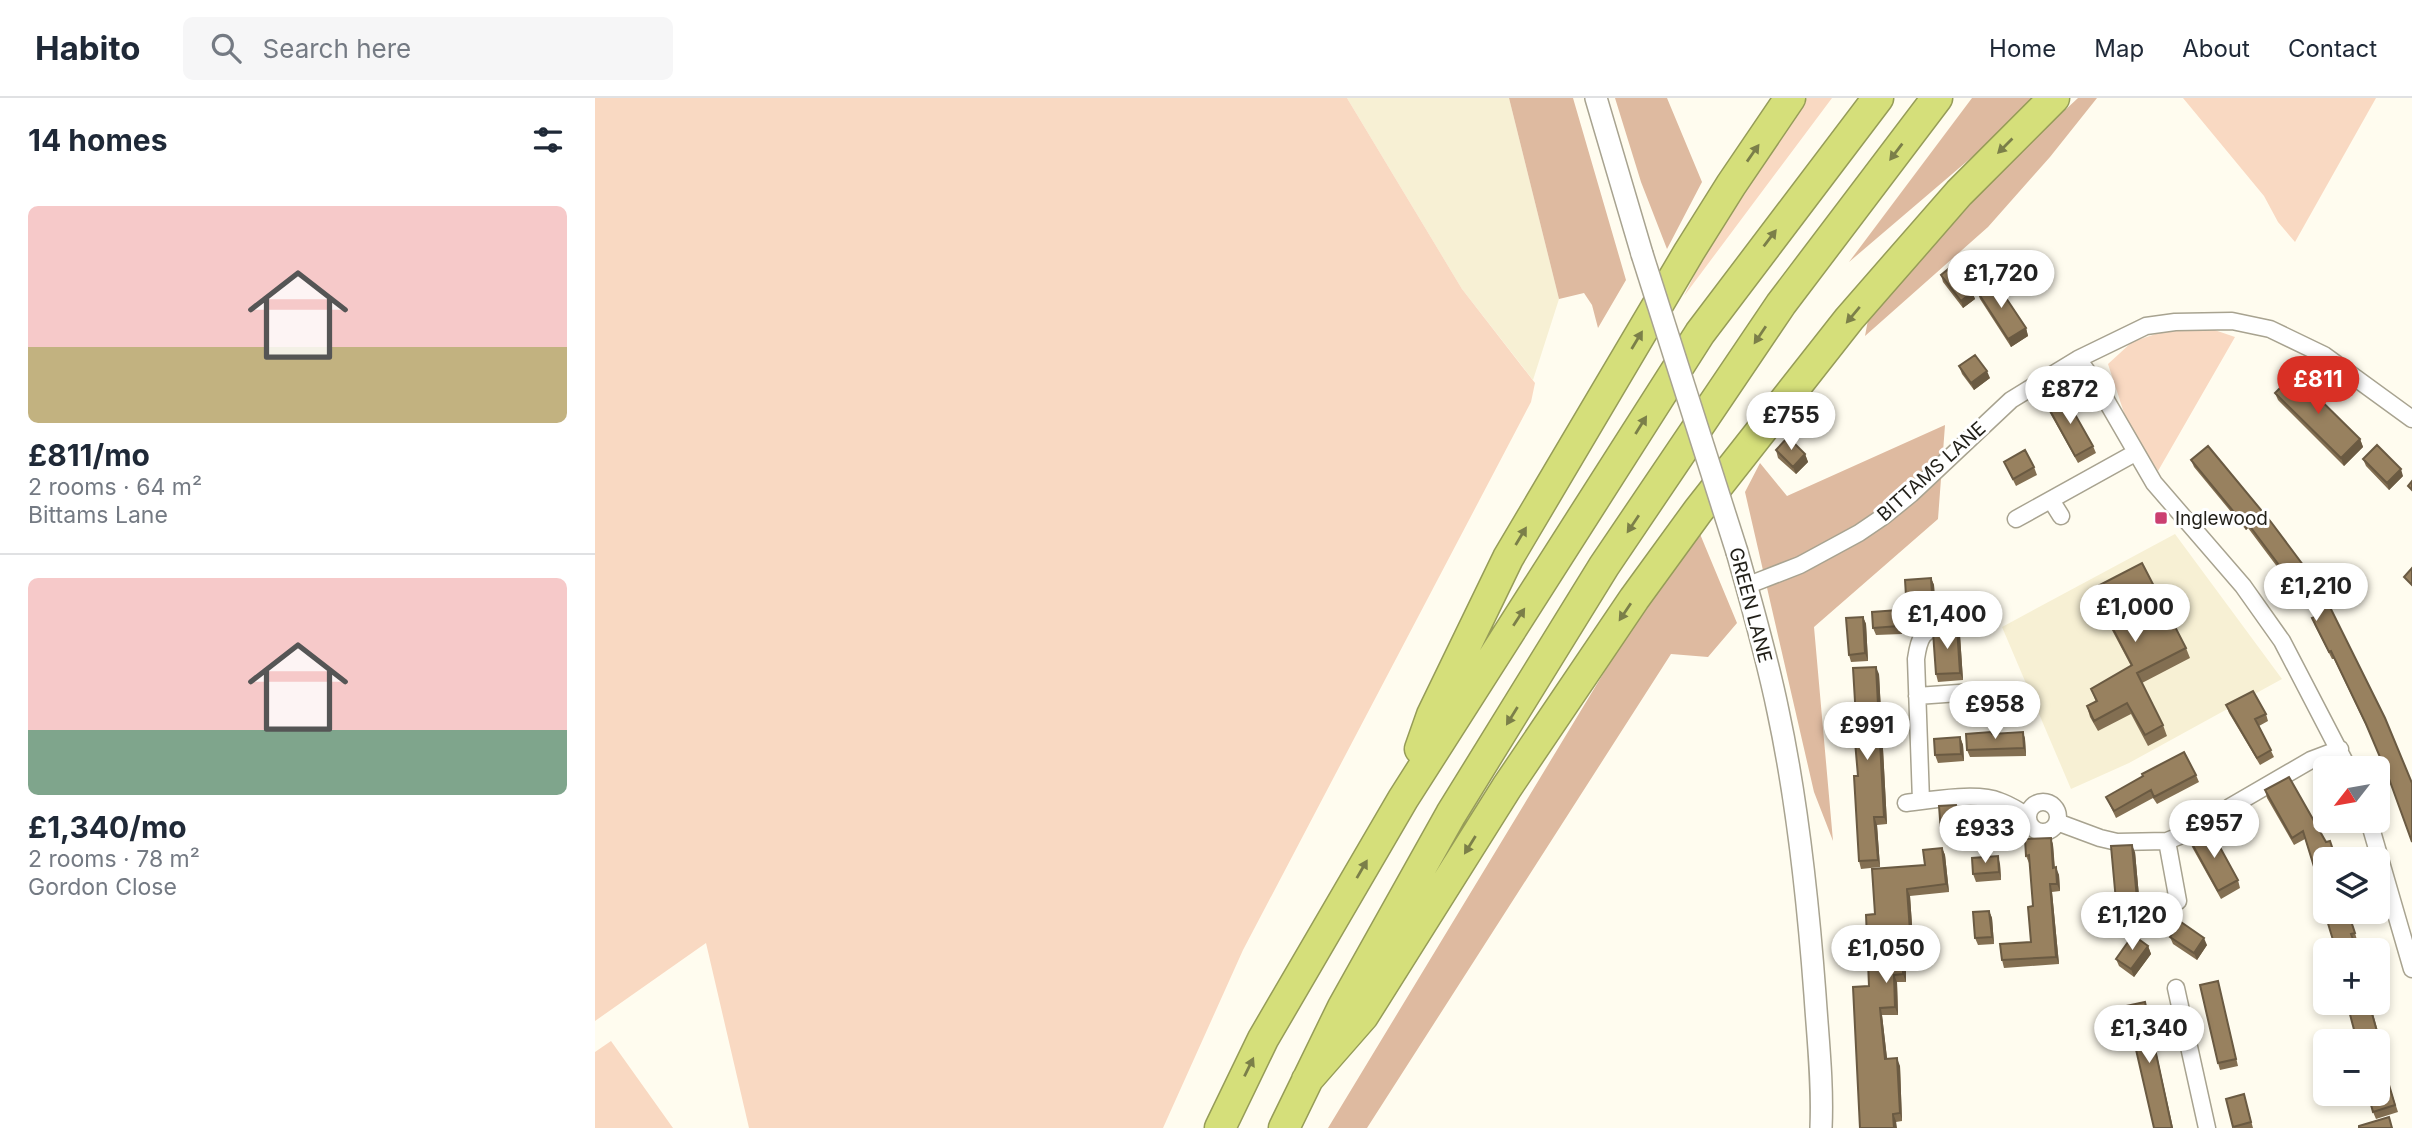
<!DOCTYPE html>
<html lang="en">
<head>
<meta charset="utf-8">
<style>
  :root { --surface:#fff; --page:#f6f6f7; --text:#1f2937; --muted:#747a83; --line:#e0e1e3; --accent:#d93025 }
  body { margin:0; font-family:Inter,sans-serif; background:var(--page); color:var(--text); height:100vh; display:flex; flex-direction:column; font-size:26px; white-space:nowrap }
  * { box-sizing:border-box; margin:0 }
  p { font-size:23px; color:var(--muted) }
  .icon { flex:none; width:38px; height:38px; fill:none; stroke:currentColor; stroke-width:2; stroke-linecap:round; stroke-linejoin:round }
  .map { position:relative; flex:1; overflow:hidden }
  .details { display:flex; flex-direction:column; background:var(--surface); width:595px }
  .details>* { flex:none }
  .needle { width:46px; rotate:239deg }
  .buttons { position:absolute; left:1718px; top:658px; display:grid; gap:14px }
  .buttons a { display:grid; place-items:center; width:77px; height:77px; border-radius:10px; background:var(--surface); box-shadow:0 4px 10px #0003; font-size:35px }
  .price { position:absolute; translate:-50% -60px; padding:0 16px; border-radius:24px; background:#fff; color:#222; font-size:23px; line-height:46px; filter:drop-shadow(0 2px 4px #0008) }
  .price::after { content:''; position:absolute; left:50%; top:42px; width:21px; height:16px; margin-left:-10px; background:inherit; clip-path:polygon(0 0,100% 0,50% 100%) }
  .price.active { background:var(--accent); color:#fff }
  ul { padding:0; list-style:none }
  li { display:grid; align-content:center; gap:14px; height:371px; padding:0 28px }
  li+li { border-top:2px solid var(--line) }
  li span { display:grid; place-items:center; height:217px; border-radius:10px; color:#555 }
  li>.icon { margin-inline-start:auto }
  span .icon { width:126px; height:126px; fill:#fffc; stroke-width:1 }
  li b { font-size:30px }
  h2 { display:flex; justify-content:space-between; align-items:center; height:84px; padding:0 28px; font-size:30px }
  header { display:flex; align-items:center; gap:42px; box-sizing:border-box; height:98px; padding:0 35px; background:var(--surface); border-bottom:2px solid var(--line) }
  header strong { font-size:33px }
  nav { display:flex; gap:38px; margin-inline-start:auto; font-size:24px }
  .search { width:490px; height:63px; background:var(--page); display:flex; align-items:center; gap:18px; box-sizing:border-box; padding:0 24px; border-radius:10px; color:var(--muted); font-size:26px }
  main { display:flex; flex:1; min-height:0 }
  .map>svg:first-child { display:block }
</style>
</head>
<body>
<header>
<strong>Habito</strong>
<div class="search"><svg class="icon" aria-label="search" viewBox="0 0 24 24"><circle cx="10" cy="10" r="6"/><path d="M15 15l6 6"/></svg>Search here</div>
<nav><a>Home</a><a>Map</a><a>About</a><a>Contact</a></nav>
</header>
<main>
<section class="details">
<h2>14 homes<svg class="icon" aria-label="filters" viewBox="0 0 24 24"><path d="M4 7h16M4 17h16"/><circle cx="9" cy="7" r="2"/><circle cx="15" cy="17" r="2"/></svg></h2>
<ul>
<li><span style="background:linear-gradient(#f6c9c9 65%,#c2b280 0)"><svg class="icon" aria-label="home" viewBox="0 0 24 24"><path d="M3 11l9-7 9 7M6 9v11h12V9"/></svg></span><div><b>£811/mo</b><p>2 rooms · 64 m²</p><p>Bittams Lane</p></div></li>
<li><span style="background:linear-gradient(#f6c9c9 70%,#7fa58c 0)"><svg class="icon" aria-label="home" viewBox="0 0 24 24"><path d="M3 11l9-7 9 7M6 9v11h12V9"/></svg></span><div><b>£1,340/mo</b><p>2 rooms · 78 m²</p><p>Gordon Close</p></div></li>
</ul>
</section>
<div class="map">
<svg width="1817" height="1030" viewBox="0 0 1817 1030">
  <rect width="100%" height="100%" fill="#fffcef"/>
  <path fill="#f7f0d4" d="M 752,0 L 914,0 L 964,201 L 938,282 L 867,191 Z
    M 1580,436 L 1687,581 L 1534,665 L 1476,691 L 1407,529 Z"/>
  <path fill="#f9d9c2" d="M 0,0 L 752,0 L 867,191 L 940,285 L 936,304 L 648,852 L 568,1030 L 154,1030 L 111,845 L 0,923 Z
    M 1212,0 L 1237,0 L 1089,198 L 1122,132 Z
    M 1588,0 L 1781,0 L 1700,144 L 1683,124 L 1669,98 Z
    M 1596,224 L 1640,239 L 1563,373 L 1532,324 L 1513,266 L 1537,244 Z
    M 16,943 L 78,1030 L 0,1030 L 0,954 Z"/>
  <path fill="#debaa0" d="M 914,0 L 978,0 L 1031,182 L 1003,230 L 997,207 L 989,195 L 964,201 Z
    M 1020,0 L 1072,0 L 1107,84 L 1072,151 L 1046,84 Z
    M 1377,0 L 1438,0 L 1404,36 L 1254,164 Z
    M 1483,0 L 1502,0 L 1455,59 L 1393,129 L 1270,238 L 1273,222 L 1406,72 Z
    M 1350,327 L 1343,421 L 1219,529 L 1238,743 L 1219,694 L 1150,394 L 1165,365 L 1192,398 Z
    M 1105,436 L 1142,525 L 1113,559 L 1076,556 L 772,1030 L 733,1030 L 1048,510 Z"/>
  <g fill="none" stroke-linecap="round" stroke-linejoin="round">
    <defs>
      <path id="minor" d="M 1483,261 L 1504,290 L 1559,385 L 1648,488 L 1687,543 L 1753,670
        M 1456,402 L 1466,418
        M 1421,421 L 1540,355
        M 1151,488 L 1205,467 L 1264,435 L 1289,418 L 1316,396 L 1416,302 L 1483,261 L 1551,228 L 1580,224 L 1637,223 L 1675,231 L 1729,257 L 1817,321
        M 1322,598 L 1392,593
        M 1326,703 L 1321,561 C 1324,540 1327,531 1349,528
        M1433 719a15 15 0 1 1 30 0a15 15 0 1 1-30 0Z
        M 1311,705 C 1334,702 1383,694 1404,703 C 1414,706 1424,713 1433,718
        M 1774,723 L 1817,871
        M 1462,724 L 1505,740 L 1522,744 L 1572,743 L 1612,727 L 1635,709 L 1716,662 L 1745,651
        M 1572,743 L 1583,803
        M 1581,890 L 1612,1030"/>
      <path id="tertiary" d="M 1001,0 L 1047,156
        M 1142,454 C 1157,507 1172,559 1183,613 C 1203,706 1213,803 1220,897 C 1223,942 1228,986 1226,1030"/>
      <path id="motorway" d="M 825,651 L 837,617 L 913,460 L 1094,154 L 1136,87 L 1195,0
        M 712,982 L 768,918 L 912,689 L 1039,501 L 1103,413 L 1254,221 L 1364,95 L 1459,0
        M 625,1030 L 668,941 L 808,701 L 1105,235 L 1283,0
        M 689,1030 L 748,909 L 856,716 L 1009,468 L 1186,206 L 1342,0"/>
    </defs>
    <use href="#minor" stroke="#a8a390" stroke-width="19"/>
    <use href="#tertiary" stroke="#a8a390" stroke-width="24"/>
    <use href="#motorway" stroke="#969c58" stroke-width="33"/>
    <use href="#minor" stroke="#fff" stroke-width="16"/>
    <use href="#tertiary" stroke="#fff" stroke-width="21"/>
    <use href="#motorway" stroke="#d5df7a" stroke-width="30"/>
    <defs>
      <path id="tertiary-bridge" d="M 1047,156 L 1142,454"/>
    </defs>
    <use href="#tertiary-bridge" stroke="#a8a390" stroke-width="24" stroke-linecap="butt"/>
    <use href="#tertiary-bridge" stroke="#fff" stroke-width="21"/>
  </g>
  <path fill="#836f52" d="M 1346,177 L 1377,194 L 1380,201 L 1368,210 L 1348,184 Z
    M 1382,193 L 1431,230 L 1433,238 L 1416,249 L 1385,201 Z
    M 1364,268 L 1395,280 L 1379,292 L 1367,276 Z
    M 1680,295 L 1765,341 L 1768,349 L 1749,368 L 1683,302 Z
    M 1452,307 L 1498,348 L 1501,355 L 1483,365 L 1455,315 Z
    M 1181,352 L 1210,356 L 1213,364 L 1201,376 L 1183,360 Z
    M 1768,361 L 1808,378 L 1794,392 L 1771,368 Z
    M 1596,362 L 1726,491 L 1796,685 L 1774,634 L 1739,561 L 1737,561 L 1720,528 L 1717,520 L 1720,519 L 1653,430 L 1651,432 L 1599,369 Z
    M 1409,364 L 1439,369 L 1442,377 L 1421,388 Z
    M 1336,480 L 1339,487 L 1340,503 L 1314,505 L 1311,498 Z
    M 1497,491 L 1591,550 L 1595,560 L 1547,585 L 1568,627 L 1572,638 L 1553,648 L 1536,616 L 1503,633 L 1495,619 L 1492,608 L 1501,604 L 1496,591 L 1536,568 L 1501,502 Z
    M 1303,512 L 1306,520 L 1307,536 L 1281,537 L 1278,530 Z
    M 1268,519 L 1271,526 L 1273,563 L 1256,564 L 1254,557 Z
    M 1365,537 L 1368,582 L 1343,584 L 1341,576 Z
    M 1284,576 L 1292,726 L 1282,727 L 1285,769 L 1266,771 L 1264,763 L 1261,620 Z
    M 1631,607 L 1671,616 L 1673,623 L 1664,628 L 1679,659 L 1665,667 L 1634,615 Z
    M 1428,634 L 1430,641 L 1431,658 L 1375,659 L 1372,652 L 1397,636 Z
    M 1365,639 L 1368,647 L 1369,663 L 1343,665 L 1340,657 Z
    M 1601,677 L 1604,684 L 1562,706 L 1558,700 L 1521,720 L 1511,699 Z
    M 1694,679 L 1754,814 L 1762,842 L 1759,843 L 1728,798 L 1710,741 L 1699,747 L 1672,700 L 1670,692 Z
    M 1363,714 L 1365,740 L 1349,741 L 1346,734 Z
    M 1456,740 L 1458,747 L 1460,770 L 1464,777 L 1465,793 L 1457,794 L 1464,866 L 1409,870 L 1407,862 L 1436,844 L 1438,808 L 1435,765 L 1434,765 L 1431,758 Z
    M 1595,742 L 1643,782 L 1645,790 L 1626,801 L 1597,749 Z
    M 1347,750 L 1350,757 L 1354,794 L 1315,798 L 1318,841 L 1311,841 L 1311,884 L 1302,884 L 1303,917 L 1287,917 L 1292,961 L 1305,968 L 1307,1023 L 1265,1030 L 1274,888 L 1280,816 Z
    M 1540,754 L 1545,809 L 1524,810 L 1521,803 Z
    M 1405,766 L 1406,782 L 1381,784 L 1378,776 Z
    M 1394,813 L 1397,820 L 1399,846 L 1383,847 L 1380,840 Z
    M 1575,839 L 1612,847 L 1602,862 L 1578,846 Z
    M 1553,848 L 1556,856 L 1539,879 L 1524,868 L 1521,861 Z
    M 1623,883 L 1643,968 L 1625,972 L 1623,965 Z
    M 1775,905 L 1795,976 L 1791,977 L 1803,1014 L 1781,1021 L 1778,1014 L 1783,996 Z
    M 1649,996 L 1658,1030 L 1639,1030 L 1631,1001 Z"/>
  <path fill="#6a5a42" d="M 1377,194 L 1380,201 L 1368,210 L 1366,203 Z
    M 1431,230 L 1433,238 L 1416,249 L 1413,241 Z
    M 1392,273 L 1395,280 L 1379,292 L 1376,285 Z
    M 1765,341 L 1768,349 L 1749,368 L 1746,360 Z
    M 1210,356 L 1213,364 L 1201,376 L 1198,369 Z
    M 1806,371 L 1808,378 L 1794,392 L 1792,385 Z
    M 1651,423 L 1653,430 L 1651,432 L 1648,425 Z
    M 1336,480 L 1339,487 L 1340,503 L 1337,496 Z
    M 1303,512 L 1306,520 L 1307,536 L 1304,528 Z
    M 1268,519 L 1271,526 L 1273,563 L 1270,555 Z
    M 1362,529 L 1365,537 L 1368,582 L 1365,575 Z
    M 1281,569 L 1284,576 L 1292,726 L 1289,719 Z
    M 1428,634 L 1430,641 L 1431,658 L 1429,650 Z
    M 1365,639 L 1368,647 L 1369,663 L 1366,656 Z
    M 1361,707 L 1363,714 L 1365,740 L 1363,733 Z
    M 1279,719 L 1282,727 L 1285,769 L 1283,762 Z
    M 1456,740 L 1458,747 L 1460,777 L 1458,770 Z
    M 1537,747 L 1540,754 L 1545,809 L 1542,801 Z
    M 1347,750 L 1350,757 L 1354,794 L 1351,786 Z
    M 1403,758 L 1405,766 L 1406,782 L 1404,774 Z
    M 1461,769 L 1464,777 L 1465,793 L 1462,786 Z
    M 1455,786 L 1457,794 L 1464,866 L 1461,859 Z
    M 1312,791 L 1315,798 L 1318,841 L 1315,833 Z
    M 1394,813 L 1397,820 L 1399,846 L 1397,839 Z
    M 1308,834 L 1311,841 L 1311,884 L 1308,876 Z
    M 1609,840 L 1612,847 L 1602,862 L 1599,855 Z
    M 1553,848 L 1556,856 L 1539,879 L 1536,871 Z
    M 1299,877 L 1302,884 L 1303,917 L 1300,909 Z
    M 1550,904 L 1552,912 L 1578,1030 L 1577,1030 Z
    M 1285,910 L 1287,917 L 1293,968 L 1290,961 Z
    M 1302,960 L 1305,968 L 1307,1023 L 1305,1015 Z
    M 1298,1016 L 1301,1023 L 1302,1030 L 1299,1030 Z"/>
  <path fill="#98815f" stroke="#6a5a42" stroke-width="2" d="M 1357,168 L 1377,194 L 1366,203 L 1346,177 Z
    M 1399,182 L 1431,230 L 1413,241 L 1382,193 Z
    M 1380,257 L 1392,273 L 1376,285 L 1364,268 Z
    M 1699,276 L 1765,341 L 1746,360 L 1680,295 Z
    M 1469,297 L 1498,348 L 1480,358 L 1452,307 Z
    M 1193,339 L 1210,356 L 1198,369 L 1181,352 Z
    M 1782,347 L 1806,371 L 1792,385 L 1768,361 Z
    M 1613,348 L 1676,424 L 1726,491 L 1790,620 L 1817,685 L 1817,744 L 1793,678 L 1771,626 L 1736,553 L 1734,554 L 1717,520 L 1722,518 L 1651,423 L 1648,425 L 1596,362 Z
    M 1430,352 L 1439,369 L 1418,381 L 1409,364 Z
    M 1817,383 L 1817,392 L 1813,388 Z
    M 1547,465 L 1591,550 L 1542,575 L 1568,627 L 1550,637 L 1532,605 L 1499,623 L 1492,608 L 1502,603 L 1496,591 L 1537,567 L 1497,491 Z
    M 1817,470 L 1817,487 L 1809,479 Z
    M 1336,480 L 1337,496 L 1311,498 L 1310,482 Z
    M 1303,512 L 1304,528 L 1278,530 L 1277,514 Z
    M 1268,519 L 1270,555 L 1254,557 L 1251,520 Z
    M 1362,529 L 1365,575 L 1341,576 L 1338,534 Z
    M 1281,569 L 1289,719 L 1279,719 L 1283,762 L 1264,763 L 1259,678 L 1263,678 L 1258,620 L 1261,620 L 1258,570 Z
    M 1658,593 L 1671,616 L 1660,621 L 1676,652 L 1662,660 L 1631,607 Z
    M 1396,634 L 1397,636 L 1428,634 L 1429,650 L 1372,652 L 1371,636 Z
    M 1365,639 L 1366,656 L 1340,657 L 1339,641 Z
    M 1589,654 L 1601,677 L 1559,699 L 1556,692 L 1519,713 L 1511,699 L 1548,678 L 1547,676 Z
    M 1694,679 L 1731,744 L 1735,743 L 1741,761 L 1731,761 L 1731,814 L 1753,814 L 1760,835 L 1756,836 L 1762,852 L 1737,852 L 1735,843 L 1738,842 L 1725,799 L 1728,798 L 1708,733 L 1697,740 L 1670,692 Z
    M 1361,707 L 1363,733 L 1346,734 L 1344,708 Z
    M 1615,731 L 1643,782 L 1623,793 L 1595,742 Z
    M 1456,740 L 1458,770 L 1461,769 L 1462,786 L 1455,786 L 1461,859 L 1407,862 L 1405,846 L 1436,844 L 1433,809 L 1438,808 L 1434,757 L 1431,758 L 1430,741 Z
    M 1537,747 L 1542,801 L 1521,803 L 1516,748 Z
    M 1347,750 L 1351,786 L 1312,791 L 1315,833 L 1308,834 L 1308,876 L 1299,877 L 1300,909 L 1285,910 L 1290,961 L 1302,960 L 1305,1015 L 1298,1016 L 1299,1030 L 1265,1030 L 1258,889 L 1274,888 L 1271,817 L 1280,816 L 1277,771 L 1330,767 L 1328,752 Z
    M 1403,758 L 1404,774 L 1378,776 L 1377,760 Z
    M 1394,813 L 1397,839 L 1380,840 L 1378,814 Z
    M 1586,824 L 1609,840 L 1599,855 L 1575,839 Z
    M 1538,837 L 1553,848 L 1536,871 L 1521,861 Z
    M 1623,883 L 1641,961 L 1623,965 L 1605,887 Z
    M 1550,904 L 1577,1030 L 1559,1030 L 1531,908 Z
    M 1752,905 L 1774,905 L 1792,969 L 1789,970 L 1800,1007 L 1778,1014 L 1773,996 L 1783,996 L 1783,943 L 1762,943 Z
    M 1649,996 L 1656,1024 L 1638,1029 L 1631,1001 Z
    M 1794,1019 L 1797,1030 L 1764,1030 L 1764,1028 Z"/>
  <defs><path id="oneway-solid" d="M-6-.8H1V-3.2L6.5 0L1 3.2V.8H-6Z" transform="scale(1.75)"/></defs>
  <g fill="#7b7f49">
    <use href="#oneway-solid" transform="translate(1410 48) rotate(135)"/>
    <use href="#oneway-solid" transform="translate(1301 54) rotate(127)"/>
    <use href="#oneway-solid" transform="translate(1158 55) rotate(-55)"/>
    <use href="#oneway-solid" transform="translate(1175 140) rotate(-53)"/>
    <use href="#oneway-solid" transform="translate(1258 217) rotate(130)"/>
    <use href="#oneway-solid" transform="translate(1165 237) rotate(124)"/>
    <use href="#oneway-solid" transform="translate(1042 242) rotate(-59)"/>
    <use href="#oneway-solid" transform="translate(1046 327) rotate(-58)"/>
    <use href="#oneway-solid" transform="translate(1038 426) rotate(124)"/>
    <use href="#oneway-solid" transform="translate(926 438) rotate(-59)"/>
    <use href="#oneway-solid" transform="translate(1030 514) rotate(124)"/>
    <use href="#oneway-solid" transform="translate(924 519) rotate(-57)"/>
    <use href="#oneway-solid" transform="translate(917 618) rotate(122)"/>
    <use href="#oneway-solid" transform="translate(875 747) rotate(122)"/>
    <use href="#oneway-solid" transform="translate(767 771) rotate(-60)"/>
    <use href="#oneway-solid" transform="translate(654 969) rotate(-64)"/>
  </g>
  <rect fill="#cb3f71" stroke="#fff" stroke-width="2.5" x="1559" y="413" width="14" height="14" rx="3.5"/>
  <g text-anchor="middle" stroke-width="6" stroke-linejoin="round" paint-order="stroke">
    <g font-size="19" fill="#211f18" stroke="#fff">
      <text transform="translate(1336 373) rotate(-42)" y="7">BITTAMS LANE</text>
      <text transform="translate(1156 507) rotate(75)" y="7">GREEN LANE</text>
    </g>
    <g font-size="19" fill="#211f18" stroke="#fff" text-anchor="start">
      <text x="1580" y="427">Inglewood</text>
    </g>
  </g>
</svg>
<div class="buttons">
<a><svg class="needle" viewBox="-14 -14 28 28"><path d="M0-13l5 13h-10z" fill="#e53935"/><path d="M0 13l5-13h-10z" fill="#747a83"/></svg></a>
<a><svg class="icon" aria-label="layers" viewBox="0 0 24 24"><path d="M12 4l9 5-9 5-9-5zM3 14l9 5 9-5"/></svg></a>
<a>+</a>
<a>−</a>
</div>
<b class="price" style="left:1406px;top:212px">£1,720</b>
<b class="price active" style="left:1723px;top:318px">£811</b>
<b class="price" style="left:1475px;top:328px">£872</b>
<b class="price" style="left:1196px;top:354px">£755</b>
<b class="price" style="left:1721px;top:525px">£1,210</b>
<b class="price" style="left:1540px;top:546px">£1,000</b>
<b class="price" style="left:1352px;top:553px">£1,400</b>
<b class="price" style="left:1400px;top:643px">£958</b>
<b class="price" style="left:1272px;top:664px">£991</b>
<b class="price" style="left:1619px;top:762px">£957</b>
<b class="price" style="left:1390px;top:767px">£933</b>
<b class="price" style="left:1537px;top:854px">£1,120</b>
<b class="price" style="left:1291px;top:887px">£1,050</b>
<b class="price" style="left:1554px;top:967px">£1,340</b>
</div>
</main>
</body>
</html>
